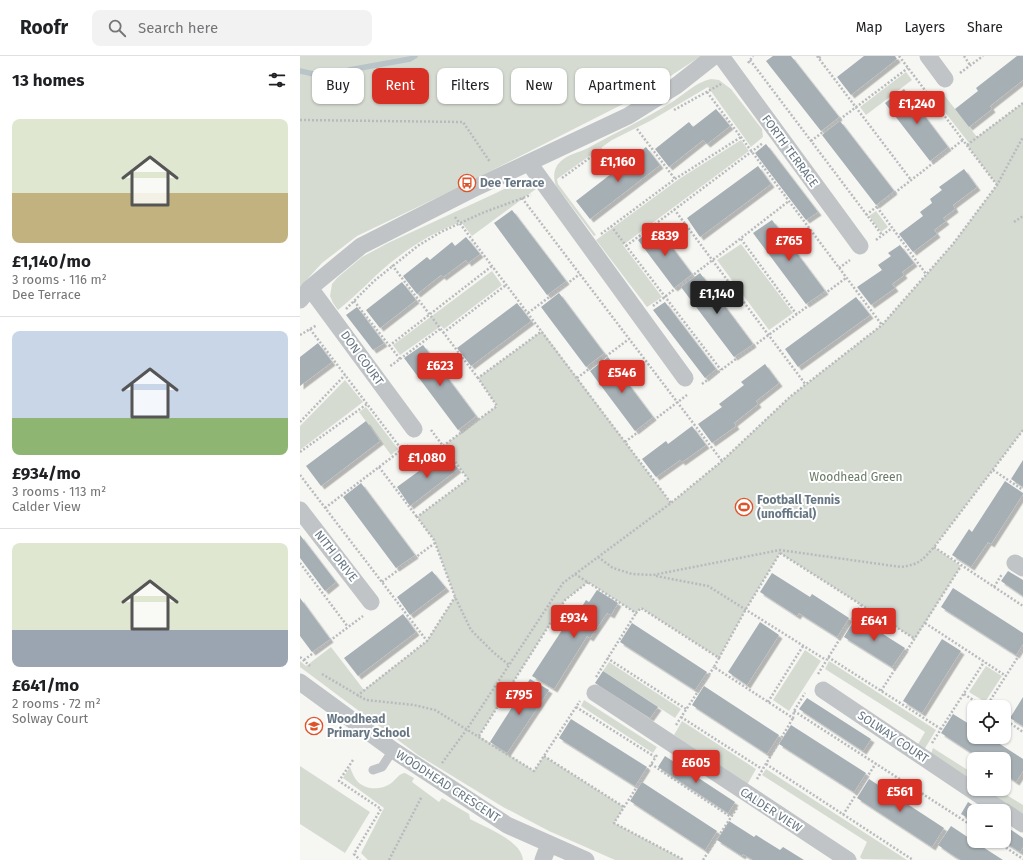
<!DOCTYPE html>
<html lang="en">
<head>
<meta charset="utf-8">
<style>
  :root { --surface:#fff; --page:#f2f2f2; --text:#202124; --muted:#757577; --line:#e0e0e0; --accent:#d93025 }
  body { margin:0; font-family:"Fira Sans",sans-serif; background:var(--page); color:var(--text); height:100vh; display:flex; flex-direction:column; font-size:15px; white-space:nowrap }
  * { box-sizing:border-box; margin:0 }
  p { font-size:13px; color:var(--muted) }
  .icon { flex:none; width:22px; height:22px; fill:none; stroke:currentColor; stroke-width:2; stroke-linecap:round; stroke-linejoin:round }
  .map { position:relative; flex:1; overflow:hidden }
  .sheet { display:flex; flex-direction:column; background:var(--surface); width:300px }
  .sheet>* { flex:none }
  .top-card { position:absolute; left:12px; top:12px; width:380px; height:36px; display:flex; gap:8px }
  .controls { position:absolute; left:667px; top:644px; display:grid; gap:8px }
  .controls a { display:grid; place-items:center; width:44px; height:44px; border-radius:8px; background:var(--surface); box-shadow:0 1px 3px #0004; font-size:20px }
  .price { position:absolute; translate:-50% -34px; padding:0 9px; border-radius:4px; background:var(--accent); color:#fff; font-size:13px; line-height:26px; filter:drop-shadow(0 1px 2px #0008) }
  .price::after { content:''; position:absolute; left:50%; top:24px; width:12px; height:9px; margin-left:-6px; background:inherit; clip-path:polygon(0 0,100% 0,50% 100%) }
  .price.on { background:#222; color:#fff }
  ul { padding:0; list-style:none }
  li { display:grid; align-content:center; gap:8px; height:212px; padding:0 12px }
  li+li { border-top:1px solid var(--line) }
  li span { display:grid; place-items:center; height:124px; border-radius:8px; color:#555 }
  li>.icon { margin-inline-start:auto }
  span .icon { width:72px; height:72px; fill:#fffc; stroke-width:1 }
  li b { font-size:17px }
  h2 { display:flex; justify-content:space-between; align-items:center; height:48px; padding:0 12px; font-size:17px }
  .chip { padding:0 14px; border-radius:8px; background:var(--surface); box-shadow:0 1px 3px #0004; font-size:14px; line-height:36px }
  .chip.on { background:var(--accent); color:#fff }
  header { display:flex; align-items:center; gap:24px; box-sizing:border-box; height:56px; padding:0 20px; background:var(--surface); border-bottom:1px solid var(--line) }
  header strong { font-size:19px }
  nav { display:flex; gap:22px; margin-inline-start:auto; font-size:14px }
  .search { width:280px; height:36px; background:var(--page); display:flex; align-items:center; gap:10px; box-sizing:border-box; padding:0 14px; border-radius:8px; color:var(--muted); font-size:15px }
  main { display:flex; flex:1; min-height:0 }
  .map>svg:first-child { display:block }
</style>
</head>
<body>
<header>
<strong>Roofr</strong>
<div class="search"><svg class="icon" aria-label="search" viewBox="0 0 24 24"><circle cx="10" cy="10" r="6"/><path d="M15 15l6 6"/></svg>Search here</div>
<nav><a>Map</a><a>Layers</a><a>Share</a></nav>
</header>
<main>
<section class="sheet">
<h2>13 homes<svg class="icon" aria-label="filters" viewBox="0 0 24 24"><path d="M4 7h16M4 17h16"/><circle cx="9" cy="7" r="2"/><circle cx="15" cy="17" r="2"/></svg></h2>
<ul>
<li><span style="background:linear-gradient(#dfe7d0 60%,#c2b280 0)"><svg class="icon" aria-label="home" viewBox="0 0 24 24"><path d="M3 11l9-7 9 7M6 9v11h12V9"/></svg></span><div><b>£1,140/mo</b><p>3 rooms · 116 m²</p><p>Dee Terrace</p></div></li>
<li><span style="background:linear-gradient(#c9d6e8 70%,#8fb573 0)"><svg class="icon" aria-label="home" viewBox="0 0 24 24"><path d="M3 11l9-7 9 7M6 9v11h12V9"/></svg></span><div><b>£934/mo</b><p>3 rooms · 113 m²</p><p>Calder View</p></div></li>
<li><span style="background:linear-gradient(#dfe7d0 70%,#9aa5b1 0)"><svg class="icon" aria-label="home" viewBox="0 0 24 24"><path d="M3 11l9-7 9 7M6 9v11h12V9"/></svg></span><div><b>£641/mo</b><p>2 rooms · 72 m²</p><p>Solway Court</p></div></li>
</ul>
</section>
<div class="map">
<svg width="723" height="804" viewBox="0 0 723 804">
  <defs>
    <filter id="shadow"><feDropShadow dx="3.5" dy="3.5" stdDeviation="0" flood-color="#0004"/></filter>
  </defs>
  <rect width="100%" height="100%" fill="#f6f6f3"/>
  <path fill="#d6dbd2" d="M 0,0 L 401,0 L 343,38 L 147,137 L 57,180 L 22,207 L 0,231 Z
    M 606,16 L 612,24 L 566,59 L 560,51 Z
    M 411,23 L 419,24 L 431,33 L 462,73 L 463,81 L 451,91 L 408,31 L 350,65 L 312,84 L 257,123 L 258,128 L 296,179 L 294,180 L 256,130 C 253,122 253,112 261,105 C 267,99 280,96 288,92 C 315,77 343,64 369,48 C 384,39 394,27 411,23 Z
    M 641,35 L 677,81 L 723,47 L 723,374 L 634,491 L 661,510 L 615,583 L 480,497 L 446,553 L 419,602 L 341,552 L 336,557 L 288,526 L 265,544 L 179,680 L 234,715 L 244,700 L 324,751 L 314,767 L 384,804 L 315,804 L 249,775 L 203,751 L 118,699 L 0,611 L 0,605 L 6,610 L 31,591 L 64,634 L 127,585 L 155,541 L 134,484 L 117,461 L 168,423 L 143,390 L 197,350 L 178,322 L 242,275 L 371,447 L 422,405 L 491,340 L 582,269 L 653,188 L 697,129 L 667,89 L 669,87 L 633,41 Z
    M 441,84 L 449,95 L 323,189 L 362,241 L 347,251 L 296,184 L 379,123 Z
    M 224,127 L 229,127 L 236,133 L 172,180 L 161,166 C 134,176 111,190 89,208 C 71,223 56,240 38,254 L 33,247 L 30,240 L 32,228 L 37,222 L 62,201 L 88,187 L 196,137 L 210,130 Z
    M 576,155 L 588,171 L 581,176 L 569,160 Z
    M 441,188 L 493,257 L 469,274 L 417,204 Z
    M 192,215 L 202,229 L 144,273 L 141,270 L 100,299 L 93,289 Z
    M 45,324 L 63,346 L 0,394 L 0,370 Z
    M 66,351 L 98,393 L 91,399 L 59,356 Z
    M 505,594 L 521,605 L 489,655 L 473,644 Z
    M 529,605 L 636,674 L 624,694 L 617,690 L 625,676 L 525,613 Z
    M 309,606 L 381,653 L 375,662 L 303,615 Z
    M 686,610 L 702,620 L 685,646 L 669,636 Z
    M 284,644 L 357,691 L 353,697 L 281,650 Z
    M 382,665 L 456,713 L 447,729 L 374,679 Z
    M 633,692 L 674,718 L 674,726 L 631,698 Z
    M 0,710 L 70,756 L 45,797 L 0,768 Z
    M 50,711 C 52,716 54,722 58,726 C 66,734 81,734 90,728 C 96,724 98,718 105,717 L 114,722 L 112,726 L 139,746 L 142,742 L 169,758 L 170,763 C 185,771 222,785 223,804 L 68,804 L 61,797 L 84,752 L 43,722 Z
    M 466,713 L 607,804 L 562,803 L 560,801 L 567,786 L 462,719 Z
    M 684,733 L 697,733 L 723,749 L 723,759 Z"/>
  <g fill="none" stroke-linecap="round" stroke-linejoin="round">
    <path stroke="#b8c4c8" stroke-width="5.5" d="M 0,15 L 27,21 L 49,14 L 110,3 L 115,0"/>
  </g>
  <path fill="#a6afb4" filter="url(#shadow)" d="M 473,0 L 491,0 L 539,61 L 521,75 L 466,5 Z
    M 564,0 L 595,0 L 597,3 L 551,39 L 537,21 Z
    M 717,0 L 723,0 L 723,24 L 690,50 L 692,53 L 669,71 L 655,53 L 678,35 L 676,32 Z
    M 604,33 L 648,91 L 630,105 L 585,47 Z
    M 416,53 L 430,70 L 407,88 L 403,84 L 369,111 L 355,93 L 389,66 L 393,71 Z
    M 540,65 L 594,135 L 576,149 L 522,79 Z
    M 466,88 L 518,156 L 506,164 L 455,97 Z
    M 346,91 L 360,109 L 290,163 L 276,145 Z
    M 458,110 L 471,128 L 400,181 L 387,162 Z
    M 664,113 L 677,131 L 653,149 L 655,153 L 643,162 L 646,165 L 634,174 L 637,178 L 613,196 L 599,178 L 623,160 L 620,156 L 632,147 L 630,143 L 642,134 L 639,131 Z
    M 212,154 L 266,225 L 247,239 L 194,167 Z
    M 472,164 L 525,235 L 506,248 L 453,177 Z
    M 356,170 L 392,218 L 374,232 L 338,184 Z
    M 166,181 L 180,198 L 168,207 L 166,204 L 143,221 L 141,219 L 117,238 L 103,220 L 127,201 L 130,204 L 152,186 L 155,190 Z
    M 600,189 L 614,207 L 602,216 L 604,219 L 592,228 L 595,232 L 571,249 L 557,231 L 582,214 L 578,209 L 591,200 L 588,197 Z
    M 400,217 L 453,288 L 434,301 L 381,231 Z
    M 102,226 L 116,244 L 80,272 L 66,254 Z
    M 259,237 L 304,297 L 286,311 L 241,251 Z
    M 556,241 L 570,259 L 498,311 L 485,293 Z
    M 365,246 L 416,313 L 405,322 L 353,254 Z
    M 217,247 L 231,265 L 171,310 L 157,292 Z
    M 57,251 L 84,287 L 73,294 L 46,259 Z
    M 18,287 L 32,306 L 0,330 L 0,301 Z
    M 123,289 L 176,360 L 158,374 L 104,302 Z
    M 308,301 L 353,361 L 335,375 L 290,315 Z
    M 465,308 L 479,327 L 456,345 L 458,348 L 434,367 L 436,370 L 412,387 L 398,368 L 422,351 L 419,348 L 444,329 L 441,326 Z
    M 66,365 L 80,385 L 21,430 L 6,410 Z
    M 392,370 L 406,389 L 382,406 L 380,404 L 356,421 L 342,403 L 366,385 L 368,388 Z
    M 145,396 L 158,413 L 110,450 L 97,431 Z
    M 723,404 L 723,431 L 711,423 Z
    M 705,425 L 723,437 L 723,438 L 691,488 L 688,486 L 671,511 L 652,499 L 669,473 L 672,476 Z
    M 61,427 L 115,499 L 96,512 L 43,441 Z
    M 0,479 L 36,526 L 25,535 L 0,502 Z
    M 132,515 L 146,532 L 110,559 L 97,541 Z
    M 708,515 L 723,524 L 723,540 L 701,525 Z
    M 472,517 L 510,541 L 512,538 L 549,562 L 537,581 L 499,557 L 497,560 L 460,536 Z
    M 653,532 L 723,577 L 723,588 L 716,599 L 641,551 Z
    M 297,534 L 318,547 L 311,559 L 307,557 L 290,582 L 287,580 L 254,633 L 232,620 L 266,568 L 270,570 L 286,544 L 289,546 Z
    M 0,542 L 30,583 L 12,596 L 0,580 Z
    M 103,558 L 116,576 L 58,620 L 44,602 Z
    M 556,561 L 605,592 L 592,611 L 544,581 Z
    M 460,566 L 479,579 L 447,629 L 428,616 Z
    M 332,567 L 407,616 L 395,634 L 320,586 Z
    M 642,583 L 661,595 L 622,657 L 603,645 Z
    M 303,615 L 358,651 L 350,662 L 295,627 Z
    M 230,623 L 249,634 L 207,697 L 190,686 Z
    M 404,630 L 479,679 L 467,698 L 392,649 Z
    M 723,641 L 723,670 L 710,662 Z
    M 507,642 L 571,683 L 563,695 L 499,653 Z
    M 653,658 L 674,671 L 674,681 L 689,681 L 723,703 L 723,715 L 716,726 L 704,718 L 704,703 L 681,703 L 641,677 Z
    M 271,663 L 347,711 L 335,730 L 259,682 Z
    M 491,669 L 566,717 L 554,736 L 479,688 Z
    M 365,700 L 435,746 L 428,757 L 358,711 Z
    M 569,723 L 644,772 L 632,791 L 557,742 Z
    M 342,726 L 417,775 L 405,794 L 330,745 Z
    M 668,746 L 682,755 L 674,755 L 674,766 L 661,758 Z
    M 429,765 L 454,781 L 456,779 L 480,794 L 483,791 L 504,804 L 453,804 L 443,798 L 442,800 L 417,784 Z
    M 704,769 L 723,782 L 723,791 L 720,796 L 704,786 Z
    M 651,770 L 675,786 L 703,804 L 661,804 L 651,798 L 638,789 Z"/>
  <g fill="none" stroke-linecap="round" stroke-linejoin="round">
    <path stroke="#b8bbbd" stroke-width="2.5" stroke-dasharray="2 2" stroke-linecap="butt" d="M 517,0 L 611,124
      M 599,0 L 697,129
      M 664,0 L 670,9
      M 519,2 L 522,0
      M 450,4 L 582,179
      M 448,7 L 453,0
      M 660,17 L 683,0
      M 407,36 L 582,269
      M 374,54 L 421,28
      M 0,64 L 163,66 L 190,106
      M 337,73 L 375,123
      M 511,85 L 608,12
      M 667,89 L 723,47
      M 262,122 L 302,93
      M 222,142 L 422,405
      M 577,151 L 626,218
      M 374,153 L 506,329
      M 566,159 L 663,84
      M 155,161 L 371,447
      M 714,166 L 723,160
      M 311,170 L 421,314
      M 301,178 L 375,123 L 441,81
      M 441,183 L 497,259
      M 576,184 L 592,172
      M 326,190 L 463,87
      M 92,209 L 178,322
      M 539,212 L 550,204
      M 54,245 L 100,303 L 89,311
      M 353,250 L 489,145
      M 46,253 L 74,225 L 119,189 L 141,176 L 182,157 L 231,139
      M 228,257 L 280,218
      M 10,273 L 102,394
      M 143,277 L 206,229
      M 0,279 L 17,269
      M 89,290 L 192,210
      M 100,303 L 140,273
      M 277,322 L 329,283
      M 402,328 L 546,222
      M 0,366 L 45,319
      M 131,374 L 168,423 L 117,461 L 134,484 L 155,541 L 171,574 L 193,596 L 209,609
      M 325,386 L 387,339
      M 143,390 L 197,350 L 178,322 L 242,275
      M 0,396 L 67,348
      M 79,411 L 117,461
      M 693,414 L 723,434
      M 0,419 L 127,585
      M 25,452 L 108,389
      M 634,491 L 723,550
      M 480,497 L 615,583
      M 298,501 L 313,512 L 332,518 L 353,519 L 480,494 L 601,511 C 621,508 622,504 635,490 L 723,374
      M 0,507 L 48,571
      M 275,518 L 336,557 L 341,552 L 419,602 L 414,611 L 493,662 L 494,655 L 505,637
      M 356,520 L 408,530 L 526,604
      M 82,526 L 135,487
      M 694,531 L 702,518
      M 625,567 L 706,620
      M 0,601 L 10,610
      M 528,601 L 641,673
      M 307,602 L 386,653
      M 419,602 L 446,553 L 480,497
      M 4,604 L 63,560
      M 22,618 L 66,644 L 114,649 L 135,654 L 234,715 L 280,645
      M 518,618 L 561,549
      M 296,621 L 336,557
      M 581,635 L 661,510
      M 664,638 L 684,651
      M 57,640 L 127,585 L 155,541
      M 468,646 L 503,590
      M 276,651 L 355,701
      M 686,651 L 723,593
      M 494,655 L 674,771
      M 381,661 L 462,713
      M 704,663 L 723,676
      M 376,669 L 414,611
      M 179,680 L 265,544 L 288,526
      M 632,687 L 684,606
      M 357,699 L 314,767 L 384,804
      M 244,700 L 324,751
      M 53,704 L 39,725 L 81,753 L 54,798 L 60,804
      M 142,707 L 167,673 L 263,527 L 371,447 L 422,405 L 491,340 L 582,269 L 653,188 L 697,129 L 723,81
      M 351,708 L 431,761
      M 466,708 L 613,804
      M 457,723 L 493,662
      M 543,759 L 576,707
      M 696,785 L 723,803
      M 89,804 L 122,740
      M 403,804 L 437,752"/>
    <path stroke="#c0c4c7" stroke-width="9" d="M 73,714 L 82,711 L 93,694"/>
    <path stroke="#c0c4c7" stroke-width="17" d="M 421,0 L 560,190
      M 628,0 L 645,23
      M 229,107 L 385,322
      M 10,232 L 114,373
      M 0,244 L 10,232 L 61,190 L 177,131 L 328,60 L 376,30 L 414,0
      M 0,454 L 71,546
      M 715,507 L 723,512
      M 0,626 L 93,694 L 207,769 L 286,804
      M 523,634 L 703,755
      M 295,637 L 548,804
      M 704,755 L 723,768
      M 243,804 L 249,788"/>
  </g>
  <defs>
    <symbol id="bus-ring" viewBox="-11 -11 22 22"><circle r="9.5" fill="#fff" stroke="#df532a" stroke-width="1.5"/><path d="M-5-6H5V4H4V6H2V4H-2V6H-4V4H-5ZM-3.5-4V0h7V-4ZM-3.5 1.2v1.5H-2V1.2ZM2 1.2v1.5H3.5V1.2Z" fill="#df532a"/></symbol>
    <symbol id="stadium-ring" viewBox="-11 -11 22 22"><circle r="9.5" fill="#fff" stroke="#df532a" stroke-width="1.5"/><path d="M0-5a6.5 5 0 1 0 0 10a6.5 5 0 1 0 0-10ZM-3.5-1.8h7v3.6h-7Z" fill="#df532a"/></symbol>
    <symbol id="school-ring" viewBox="-11 -11 22 22"><circle r="9.5" fill="#fff" stroke="#df532a" stroke-width="1.5"/><path d="M0-5L7-2L0 1L-7-2ZM-4 1L0 2.5L4 1V4Q0 6-4 4Z" fill="#df532a"/></symbol>
  </defs>
  <g fill-rule="evenodd">
    <use href="#bus-ring" x="157" y="117" width="20" height="20"/>
    <use href="#stadium-ring" x="434" y="441" width="20" height="20"/>
    <use href="#school-ring" x="4" y="660" width="20" height="20"/>
  </g>
  <g text-anchor="middle" stroke-width="4" stroke-linejoin="round" paint-order="stroke">
    <g font-size="12" fill="#667683" stroke="#fff">
      <text transform="translate(490 95) rotate(54)" y="4">FORTH TERRACE</text>
      <text transform="translate(62 302) rotate(54)" y="4">DON COURT</text>
      <text transform="translate(36 500) rotate(52)" y="4">NITH DRIVE</text>
      <text transform="translate(593 681) rotate(34)" y="4">SOLWAY COURT</text>
      <text transform="translate(148 730) rotate(33)" y="4">WOODHEAD CRESCENT</text>
      <text transform="translate(471 754) rotate(33)" y="4">CALDER VIEW</text>
    </g>
    <g font-size="12" font-weight="bold" fill="#667683" stroke="#fff" text-anchor="start">
      <text x="180" y="131">Dee Terrace</text>
      <text x="457" y="448">Football Tennis<tspan x="457" dy="14">(unofficial)</tspan></text>
      <text x="27" y="667">Woodhead<tspan x="27" dy="14">Primary School</tspan></text>
    </g>
    <g font-size="12" fill="#697b65" stroke="#fff">
      <text x="556" y="425">Woodhead Green</text>
    </g>
  </g>
</svg>
<div class="controls">
<a><svg class="icon" aria-label="locate" viewBox="0 0 24 24"><circle cx="12" cy="12" r="6"/><path d="M12 2v4M12 18v4M2 12h4M18 12h4"/></svg></a>
<a>+</a>
<a>−</a>
</div>
<b class="price" style="left:617px;top:69px">£1,240</b>
<b class="price" style="left:318px;top:127px">£1,160</b>
<b class="price" style="left:365px;top:201px">£839</b>
<b class="price" style="left:489px;top:206px">£765</b>
<b class="price on" style="left:417px;top:259px">£1,140</b>
<b class="price" style="left:140px;top:331px">£623</b>
<b class="price" style="left:322px;top:338px">£546</b>
<b class="price" style="left:127px;top:423px">£1,080</b>
<b class="price" style="left:274px;top:583px">£934</b>
<b class="price" style="left:574px;top:586px">£641</b>
<b class="price" style="left:219px;top:660px">£795</b>
<b class="price" style="left:396px;top:728px">£605</b>
<b class="price" style="left:600px;top:757px">£561</b>
<div class="top-card">
<a class="chip">Buy</a>
<a class="chip on">Rent</a>
<a class="chip">Filters</a>
<a class="chip">New</a>
<a class="chip">Apartment</a>
</div>
</div>
</main>
</body>
</html>
